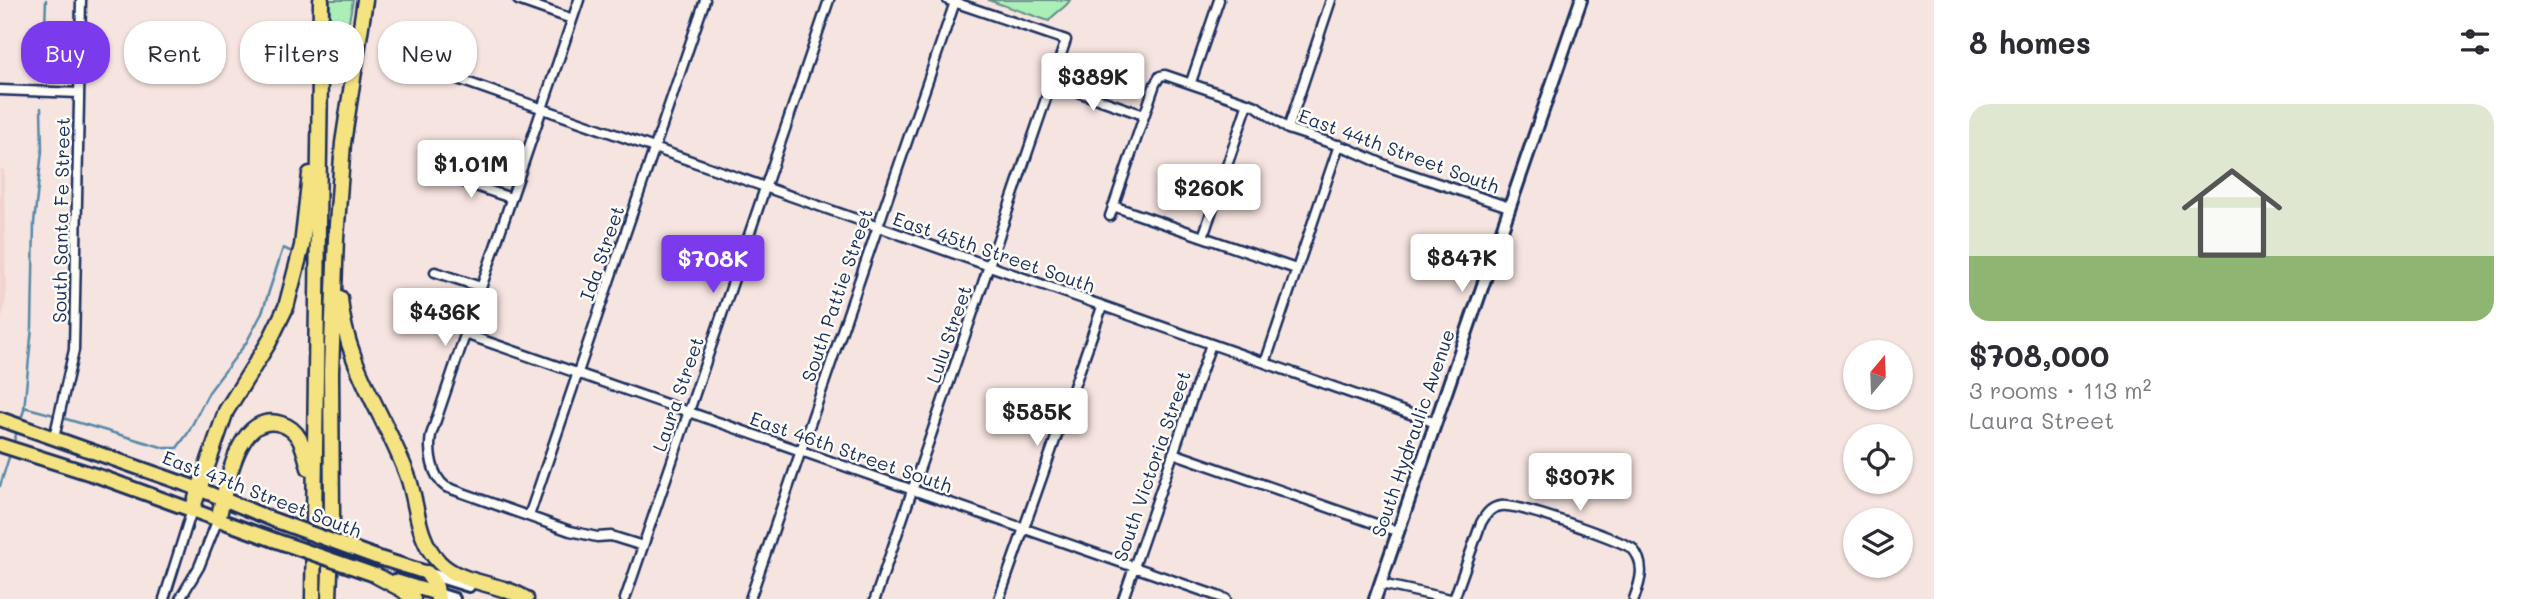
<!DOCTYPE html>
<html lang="en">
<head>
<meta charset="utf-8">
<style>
  :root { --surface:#fff; --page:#f2f2f3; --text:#2b2b33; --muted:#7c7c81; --accent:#7c3aed }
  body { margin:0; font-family:Mali,sans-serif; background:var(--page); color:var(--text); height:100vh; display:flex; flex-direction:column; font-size:26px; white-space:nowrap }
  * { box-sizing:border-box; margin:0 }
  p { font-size:23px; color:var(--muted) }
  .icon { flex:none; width:38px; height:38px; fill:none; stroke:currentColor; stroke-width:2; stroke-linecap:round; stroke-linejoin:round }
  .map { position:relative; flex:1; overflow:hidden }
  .side { display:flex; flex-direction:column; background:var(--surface); width:595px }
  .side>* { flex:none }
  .hud { position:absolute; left:21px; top:21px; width:665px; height:63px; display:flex; gap:14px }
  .needle { width:46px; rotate:19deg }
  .buttons { position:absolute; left:1843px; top:340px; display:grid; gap:14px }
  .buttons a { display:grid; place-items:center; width:70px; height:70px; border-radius:50%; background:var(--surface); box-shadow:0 2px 5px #0004; font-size:35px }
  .price { position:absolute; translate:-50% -60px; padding:0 16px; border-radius:7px; background:#fff; color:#222; font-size:23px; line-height:46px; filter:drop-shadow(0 2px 4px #0008) }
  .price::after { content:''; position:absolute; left:50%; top:42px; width:21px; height:16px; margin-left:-10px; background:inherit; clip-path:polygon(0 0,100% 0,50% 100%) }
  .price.current { background:var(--accent); color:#fff }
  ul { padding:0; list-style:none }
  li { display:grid; align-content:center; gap:14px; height:371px; padding:0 35px }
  li span { display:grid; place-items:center; height:217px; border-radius:21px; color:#555 }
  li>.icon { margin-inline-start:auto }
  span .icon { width:126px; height:126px; fill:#fffc; stroke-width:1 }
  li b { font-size:30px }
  h2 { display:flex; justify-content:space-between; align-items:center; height:84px; padding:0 35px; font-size:30px }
  .tag { padding:0 24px; border-radius:28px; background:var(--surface); box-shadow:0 2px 5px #0004; font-size:24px; line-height:63px }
  .tag.current { background:var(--accent); color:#fff }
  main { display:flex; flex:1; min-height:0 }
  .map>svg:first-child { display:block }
</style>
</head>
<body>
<main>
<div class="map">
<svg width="1934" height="599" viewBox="0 0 1934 599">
  <rect width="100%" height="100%" fill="#f6e4e0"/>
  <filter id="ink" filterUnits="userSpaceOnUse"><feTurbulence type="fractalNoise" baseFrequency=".0143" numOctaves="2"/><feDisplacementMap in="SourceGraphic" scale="14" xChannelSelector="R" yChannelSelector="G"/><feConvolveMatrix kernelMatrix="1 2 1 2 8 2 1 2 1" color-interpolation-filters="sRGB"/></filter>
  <g filter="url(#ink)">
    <path fill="#f1d3d0" d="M 4,169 L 6,299 L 0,327 L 0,170 Z"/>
    <path fill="#aceeb7" stroke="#648e8a" stroke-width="2" d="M 330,0 L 353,0 L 345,42 L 337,42 L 330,36 Z
      M 988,0 L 1070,0 C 1066,8 1055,12 1049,21 Z"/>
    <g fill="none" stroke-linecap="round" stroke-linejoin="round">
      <path stroke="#5589a9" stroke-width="2.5" d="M 43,78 L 46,0
        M 24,407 L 54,415
        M 66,419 L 165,448 L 177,448 L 188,433 L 209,392 L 246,343 L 262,313 L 283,248 L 290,251
        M 20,422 L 24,410 L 32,327 L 34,223 L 42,151 L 41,108
        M 13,445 L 17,431
        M 0,486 L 11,451"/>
      <defs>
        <path id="street" d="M 518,0 L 572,19
          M 579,0 L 431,435 C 428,452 432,477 446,487 L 570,531 L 597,537 L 611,536 L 643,546
          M 455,78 L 1436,423
          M 1191,82 L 1219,0
          M 1052,83 L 1144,115
          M 0,90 L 79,93
          M 1288,129 L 1331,0
          M 440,174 L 511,198
          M 1113,206 L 1296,269
          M 1110,216 L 1155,84 L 1160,76 L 1165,75 L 1256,106 L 1288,129 L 1349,149 L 1392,168 L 1509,207
          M 1203,237 L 1248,103
          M 435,272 L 481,287
          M 465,334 L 1226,599
          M 1265,363 L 1339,145
          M 54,438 L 74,350 L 81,0
          M 1173,453 L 1399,532
          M 529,516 L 705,0
          M 1381,584 L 1450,599
          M 164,599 L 192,510
          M 180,599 L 199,567 L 218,519
          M 625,599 L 829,0
          M 750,599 L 955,2
          M 875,599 L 1066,40 L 948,0
          M 999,599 L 1102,307
          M 1123,599 L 1211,344
          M 1454,599 L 1481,523 C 1486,514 1491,507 1501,506 C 1518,503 1613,538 1632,548 C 1646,564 1641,580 1634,599"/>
        <path id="secondary" d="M 427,573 L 469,586
          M 438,594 L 454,599
          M 1375,599 L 1581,0"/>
        <path id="primary" d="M 0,419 L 199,489 L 274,520
          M 0,445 L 101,477 L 274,540
          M 376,557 L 427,573
          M 395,581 L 438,594"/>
        <path id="highway" d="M 340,298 C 345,364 386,417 408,477 C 418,505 416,538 439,562 C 461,585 500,582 526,599
          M 192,510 L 226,411 L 269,342 L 286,307 L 302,246 L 310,174
          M 218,519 C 226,490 237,410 281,424 C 301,430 304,449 309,468
          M 427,573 L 436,587 L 438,599
          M 375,575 L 403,590 L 413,599
          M 313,599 L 321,0
          M 329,599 L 332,517 L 331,372 L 336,238 L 343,143 L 365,0"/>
      </defs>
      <use href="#street" stroke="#1b2f5e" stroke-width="13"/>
      <use href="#secondary" stroke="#1b2f5e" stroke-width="16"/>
      <use href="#primary" stroke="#1b2f5e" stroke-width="18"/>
      <use href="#highway" stroke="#1b2f5e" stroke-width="19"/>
      <use href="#street" stroke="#fdfcf7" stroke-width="8"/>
      <use href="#secondary" stroke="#fdfcf7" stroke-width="10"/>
      <use href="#primary" stroke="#f5e382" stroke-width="12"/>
      <use href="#highway" stroke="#f5e382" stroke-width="14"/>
      <defs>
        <path id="primary-bridge" d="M 274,520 L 376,557
          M 274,540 L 375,575"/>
      </defs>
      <use href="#primary-bridge" stroke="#1b2f5e" stroke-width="18" stroke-linecap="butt"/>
      <use href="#primary-bridge" stroke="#f5e382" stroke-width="12"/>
    </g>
  </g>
  <g text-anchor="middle" stroke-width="5" stroke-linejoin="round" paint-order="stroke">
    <g font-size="19" fill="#1b2f5e" stroke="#fdfcf7">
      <text transform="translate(1399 151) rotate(20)" y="7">East 44th Street South</text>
      <text transform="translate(61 220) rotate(-89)" y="7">South Santa Fe Street</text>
      <text transform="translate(994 252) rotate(19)" y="7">East 45th Street South</text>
      <text transform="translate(602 253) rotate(-71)" y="7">Ida Street</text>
      <text transform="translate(837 295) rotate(-71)" y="7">South Pattie Street</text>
      <text transform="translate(949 334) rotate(-71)" y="7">Lulu Street</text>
      <text transform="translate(678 394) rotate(-71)" y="7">Laura Street</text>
      <text transform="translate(1413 433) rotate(-71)" y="7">South Hydraulic Avenue</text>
      <text transform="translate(851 452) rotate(19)" y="7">East 46th Street South</text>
      <text transform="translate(1152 466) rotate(-71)" y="7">South Victoria Street</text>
      <text transform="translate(262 494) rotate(21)" y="7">East 47th Street South</text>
    </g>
  </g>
</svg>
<div class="buttons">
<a><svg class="needle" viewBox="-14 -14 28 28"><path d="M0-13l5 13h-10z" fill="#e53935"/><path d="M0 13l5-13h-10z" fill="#7c7c81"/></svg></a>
<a><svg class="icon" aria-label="locate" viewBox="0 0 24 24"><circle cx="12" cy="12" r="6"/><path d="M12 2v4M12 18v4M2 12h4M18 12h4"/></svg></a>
<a><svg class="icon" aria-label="layers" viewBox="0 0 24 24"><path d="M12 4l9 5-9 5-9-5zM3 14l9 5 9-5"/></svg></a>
</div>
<b class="price" style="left:1093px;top:113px">$389K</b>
<b class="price" style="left:471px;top:200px">$1.01M</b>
<b class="price" style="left:1209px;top:224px">$260K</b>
<b class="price" style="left:1462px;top:294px">$847K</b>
<b class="price current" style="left:713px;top:295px">$708K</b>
<b class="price" style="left:445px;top:348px">$436K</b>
<b class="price" style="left:1037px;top:448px">$585K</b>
<b class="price" style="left:1580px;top:513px">$307K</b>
<div class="hud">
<a class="tag current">Buy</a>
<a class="tag">Rent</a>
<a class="tag">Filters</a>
<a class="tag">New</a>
</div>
</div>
<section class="side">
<h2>8 homes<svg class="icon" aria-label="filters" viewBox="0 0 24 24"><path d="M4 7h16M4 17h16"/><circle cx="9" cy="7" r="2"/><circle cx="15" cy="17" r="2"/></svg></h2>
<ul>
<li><span style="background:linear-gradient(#dfe7d0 70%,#8fb573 0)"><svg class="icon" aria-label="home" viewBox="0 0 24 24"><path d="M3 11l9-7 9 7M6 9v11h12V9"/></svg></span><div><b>$708,000</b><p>3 rooms · 113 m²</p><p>Laura Street</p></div></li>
</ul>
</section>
</main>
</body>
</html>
